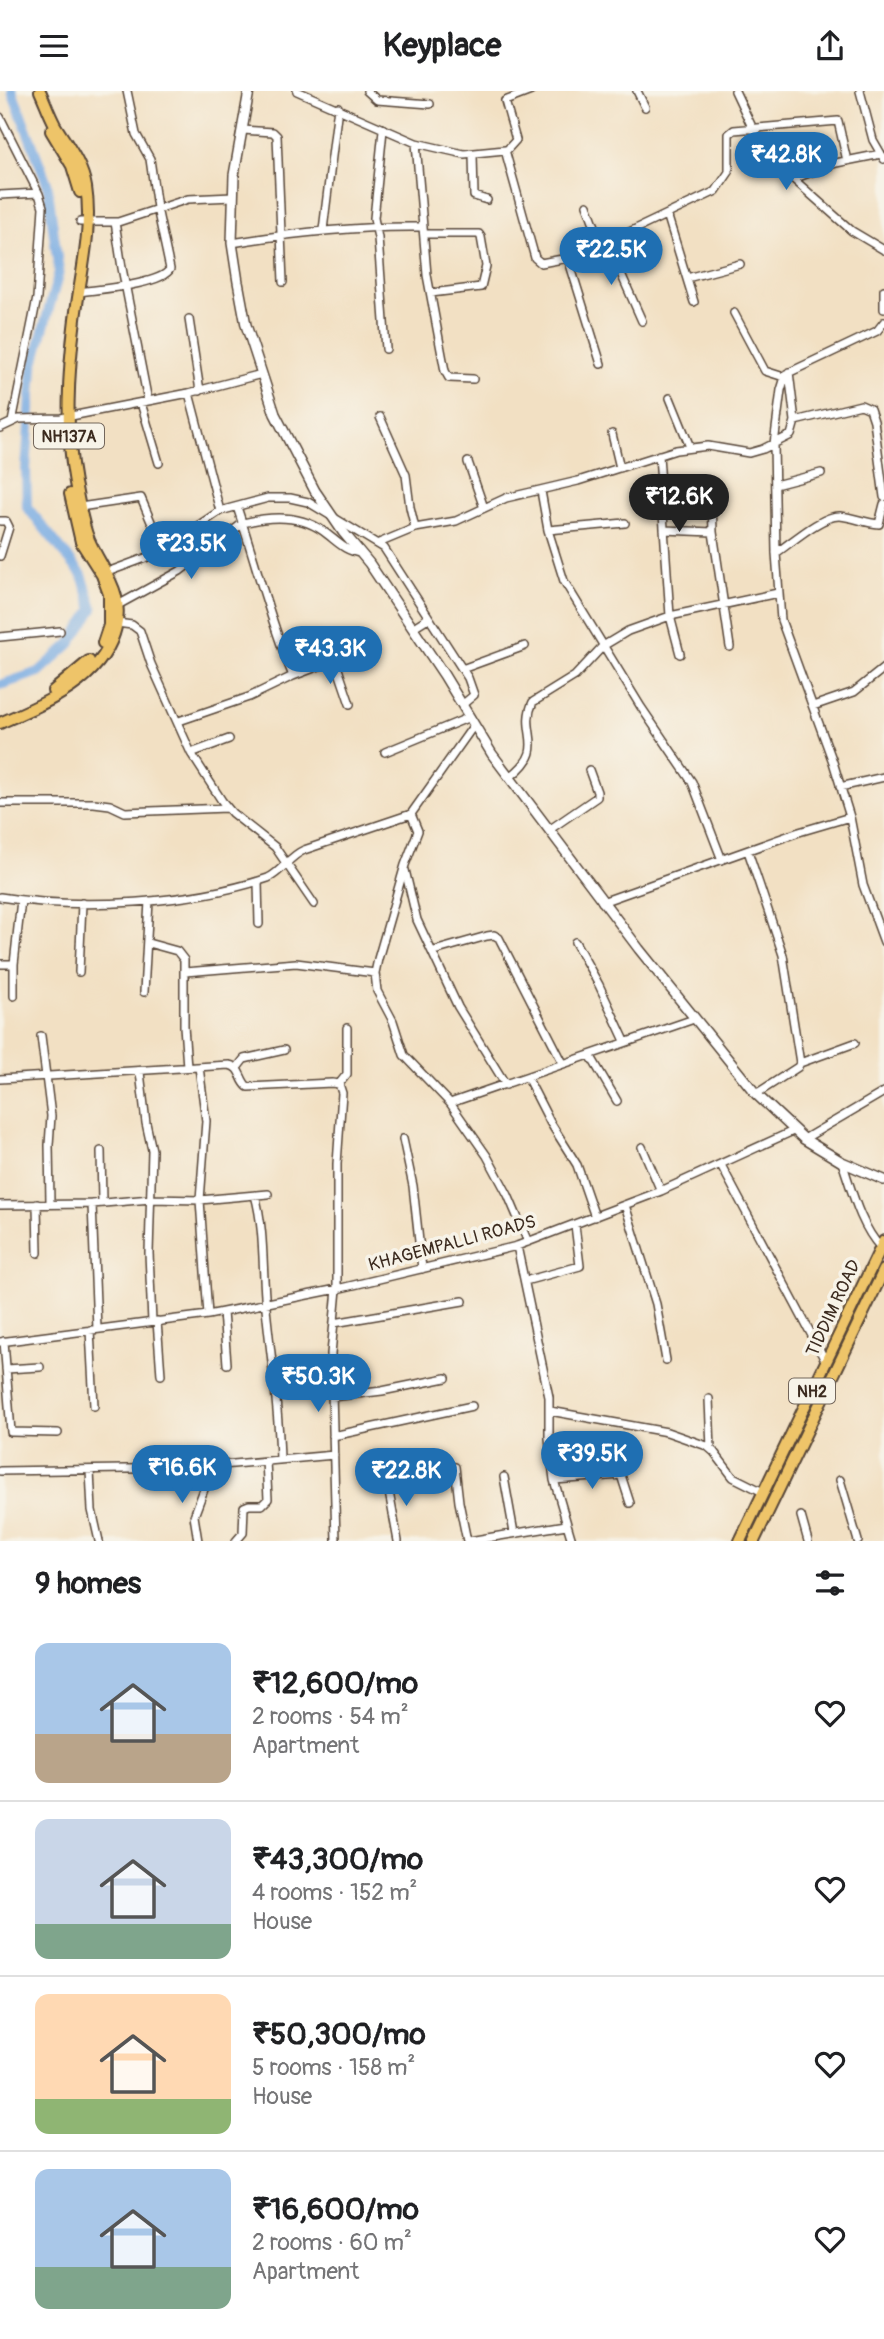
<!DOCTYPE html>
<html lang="en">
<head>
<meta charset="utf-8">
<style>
  :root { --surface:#fff; --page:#f6f6f6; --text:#202124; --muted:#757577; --line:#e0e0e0; --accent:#1f6fb2 }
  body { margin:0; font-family:Pangolin,sans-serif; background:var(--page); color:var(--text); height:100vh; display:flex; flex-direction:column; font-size:26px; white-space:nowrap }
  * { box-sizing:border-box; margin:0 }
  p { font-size:23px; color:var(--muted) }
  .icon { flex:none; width:38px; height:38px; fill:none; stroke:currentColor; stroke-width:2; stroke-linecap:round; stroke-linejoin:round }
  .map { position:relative; height:1450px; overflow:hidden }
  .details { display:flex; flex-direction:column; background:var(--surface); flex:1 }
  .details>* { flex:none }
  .price { position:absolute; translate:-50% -60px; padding:0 16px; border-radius:24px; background:var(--accent); color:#fff; font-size:23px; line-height:46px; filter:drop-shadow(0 2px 4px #0008) }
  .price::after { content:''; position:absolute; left:50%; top:42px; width:21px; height:16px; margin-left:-10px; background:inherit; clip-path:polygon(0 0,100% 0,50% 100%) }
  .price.selected { background:#222; color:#fff }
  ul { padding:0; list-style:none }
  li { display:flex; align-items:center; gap:21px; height:175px; padding:0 35px }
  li+li { border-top:2px solid var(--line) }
  li span { display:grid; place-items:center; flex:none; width:196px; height:140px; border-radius:14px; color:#555 }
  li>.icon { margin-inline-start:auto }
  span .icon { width:84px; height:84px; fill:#fffc; stroke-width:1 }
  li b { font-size:30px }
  h2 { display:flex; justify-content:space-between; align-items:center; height:84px; padding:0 35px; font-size:30px }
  header { display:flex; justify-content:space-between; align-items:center; height:91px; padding:0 35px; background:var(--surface); font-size:32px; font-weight:700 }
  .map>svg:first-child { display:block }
</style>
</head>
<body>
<header><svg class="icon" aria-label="menu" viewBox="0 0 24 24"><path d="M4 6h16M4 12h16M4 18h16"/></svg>Keyplace<svg class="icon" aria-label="share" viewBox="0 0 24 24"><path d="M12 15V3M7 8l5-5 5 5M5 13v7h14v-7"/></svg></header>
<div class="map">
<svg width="884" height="1450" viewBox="0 0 884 1450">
  <rect width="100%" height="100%" fill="#f7f3e8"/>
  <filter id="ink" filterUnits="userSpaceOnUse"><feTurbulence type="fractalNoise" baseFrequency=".0143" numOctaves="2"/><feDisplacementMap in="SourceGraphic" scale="14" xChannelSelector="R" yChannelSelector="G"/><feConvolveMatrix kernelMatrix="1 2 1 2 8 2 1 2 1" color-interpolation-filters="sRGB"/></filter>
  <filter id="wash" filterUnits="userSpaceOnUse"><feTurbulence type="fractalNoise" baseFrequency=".00686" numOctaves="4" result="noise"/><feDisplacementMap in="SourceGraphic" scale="28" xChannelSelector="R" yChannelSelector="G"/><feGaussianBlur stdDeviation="1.57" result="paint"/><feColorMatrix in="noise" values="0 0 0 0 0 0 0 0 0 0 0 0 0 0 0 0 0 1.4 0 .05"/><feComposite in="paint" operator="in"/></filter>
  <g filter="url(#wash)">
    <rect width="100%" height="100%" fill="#f2e0c3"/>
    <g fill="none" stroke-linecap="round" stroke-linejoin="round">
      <path stroke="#75a9e2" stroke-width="10" d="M 0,594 L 39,581 L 70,553 L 93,518 L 82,484 L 27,416 L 26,379 L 33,276 L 59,181 L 47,92 L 12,0"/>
    </g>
  </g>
  <g filter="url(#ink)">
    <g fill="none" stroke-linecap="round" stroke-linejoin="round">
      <defs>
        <path id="minor" d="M 297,0 L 416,52 L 464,63 L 505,59 L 535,167 L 541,172 L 568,167 L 602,154 L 716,100 L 729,81 L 729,43 L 734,39 L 838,30 L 847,70
          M 367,0 L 377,9 L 430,13
          M 637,0 L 645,16
          M 735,0 L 752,36 L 773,70 L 852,140 L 884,159
          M 860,0 L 873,49 L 884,68
          M 0,26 L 39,103 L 43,116 L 37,207 L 12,331
          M 243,39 L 273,41 L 277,45 L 283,191
          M 383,39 L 374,127 L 378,147 L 386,258
          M 416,52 L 427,184 L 445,280 L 449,287 L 473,288
          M 506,60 L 516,49 L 505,10 L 531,0
          M 473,63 L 474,105 L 487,109
          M 793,88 L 836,72 L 881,63
          M 0,104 L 38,102
          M 587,114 L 602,154
          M 667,123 L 694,211
          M 80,131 L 118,131 L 188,108 L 233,106
          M 115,131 L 122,177 L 148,310
          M 323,139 L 338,16
          M 424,143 L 479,143 L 481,146 L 486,175 L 481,196 L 431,202
          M 607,151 L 642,230
          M 232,152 C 296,141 358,135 423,136
          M 568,167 L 601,273
          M 687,187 L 740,173
          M 884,199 L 884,218
          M 79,201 C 98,198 161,194 170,178 L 157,117 L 150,68 L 136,43 L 127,0
          M 734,222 L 765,280 L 784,286
          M 189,228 L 200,300
          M 884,231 L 877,240 L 786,283 L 781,299 L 774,353 L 776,462 L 781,529 L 833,671 L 850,726 L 863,794 L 884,851
          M 789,281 L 795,330
          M 189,302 L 220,420
          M 670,307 L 690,356
          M 141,312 L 159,372
          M 380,326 L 406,384 L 410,416 L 415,437
          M 0,337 L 19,328 L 61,327 L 189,302 L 262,283
          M 612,343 L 620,377
          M 659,364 L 670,525 L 680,563
          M 468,371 L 484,417
          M 775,394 L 821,382
          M 541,400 L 548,439 L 564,490 L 641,616 L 692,691 L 722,769
          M 712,408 L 713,441
          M 80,416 L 141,407 L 163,459
          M 237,416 C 256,472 270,530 293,585
          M 0,430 L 6,430 L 9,436 L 0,465
          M 548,439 L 625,432
          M 664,439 L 713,441 L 730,556
          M 379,452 L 415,437 L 456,430 L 506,407 L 578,390 L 676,359 L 708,355 L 749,362 L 763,358 L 791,344 L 795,330 L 861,314 L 870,318 L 874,330 L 884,406
          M 776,462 C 791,452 822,424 840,425 C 853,426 865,432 879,433 L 884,413
          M 102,483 L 156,463 L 220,420 L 268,407 L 290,407 L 308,411 L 384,457 L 468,587 L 474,604 L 462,614
          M 118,514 L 180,480 L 243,432 C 270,425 299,423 323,440 C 337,450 344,460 361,462
          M 117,532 L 132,534 L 140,540 L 151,573 L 191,662 L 222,710 L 232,722 L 275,756 L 314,813
          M 412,537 L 428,527
          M 0,546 L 60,540
          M 335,569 L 350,613
          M 462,578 L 525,555
          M 813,615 L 854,601 L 884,577
          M 179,630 L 249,606 L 293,585 L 335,569 L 356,557
          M 385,661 L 470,626
          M 191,662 L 229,648
          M 510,686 C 550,656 518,642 533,611 L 575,585 L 603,555 L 628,540 L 670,525 L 778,502
          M 840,696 L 884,686
          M 0,712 L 94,712 L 110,714 L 125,721 L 227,717
          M 411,723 L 418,740 L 405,774 L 378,868 L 375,882 L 377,900 L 393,930 L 404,964 L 450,1012 L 487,1065 L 508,1104 L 528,1151
          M 549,739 L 597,706 L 597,701 L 589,679
          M 748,760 L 783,864 L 800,972 L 798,976 L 756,1003
          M 405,779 L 417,829 L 458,916 L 506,994
          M 258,791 L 259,833
          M 0,806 C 80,819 191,813 268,787 C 283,780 288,766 304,759 L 411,723 L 474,634
          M 602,811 L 799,741 L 850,726
          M 575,851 L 599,894 L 625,950
          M 148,852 L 177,860 L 184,869 L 184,935 L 187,976
          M 434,860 L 487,845 L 494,844 L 499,847 L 563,972
          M 0,873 L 14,873
          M 79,881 L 82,812
          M 185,881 L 296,872 L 375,882
          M 144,901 L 149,810
          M 14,905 L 14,873 L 21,809
          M 41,945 L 51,1025 L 49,1054 L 50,1112
          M 590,964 L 617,1010
          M 800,972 L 855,952
          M 199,976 L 206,1030 L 200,1109 L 208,1224
          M 237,977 L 244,968 L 284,959
          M 140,981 L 146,1032 L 152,1059 L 149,1162 L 152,1231
          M 527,986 L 550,1031 L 577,1074 L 595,1126
          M 0,988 L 229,974 C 242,976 239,989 248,996 L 332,992 L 339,993 L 342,1002 L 337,1073 L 337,1198 L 331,1263 L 336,1450
          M 339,993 L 347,983 L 347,937
          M 450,1012 L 694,928
          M 403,1048 L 413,1095 L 422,1178
          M 804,1048 L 884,1001
          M 642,1056 L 661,1100
          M 101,1060 L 102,1111
          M 842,1071 C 852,1100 860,1134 881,1157
          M 721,1074 L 826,1271
          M 255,1104 C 265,1140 262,1180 266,1217 C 271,1268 279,1317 280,1369
          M 37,1113 L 38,1162
          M 92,1113 L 97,1238
          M 0,1114 L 92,1113 L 151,1108 L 200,1109 L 268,1103
          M 625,1114 L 656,1213 L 666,1269
          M 517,1155 L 549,1306 L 549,1347 L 554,1389 L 572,1450
          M 525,1190 L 580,1175 L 575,1134
          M 223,1221 L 227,1273
          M 157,1230 L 161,1284
          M 334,1232 L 463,1210
          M 90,1239 L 94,1315
          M 4,1250 L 11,1341 L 58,1342
          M 0,1251 L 208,1224 L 337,1198 L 517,1155 L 661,1100 L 793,1040
          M 6,1278 L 40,1276
          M 332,1306 L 382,1300 L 446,1287
          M 709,1308 L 711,1358
          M 550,1320 L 667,1341 L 707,1355 L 714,1361 L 733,1386 L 763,1401
          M 333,1345 L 472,1315
          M 455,1376 L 459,1411 L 467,1450
          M 0,1380 L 189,1377 L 334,1364
          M 90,1380 L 92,1419 L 99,1450
          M 504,1386 L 514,1442
          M 554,1389 L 621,1384 L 630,1412
          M 840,1389 L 858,1450
          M 387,1390 L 398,1450
          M 801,1425 L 808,1450
          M 198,1450 L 194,1425 L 206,1393 L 206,1376
          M 236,1450 L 243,1442 L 244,1416 L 249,1414 L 262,1414 L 268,1408 L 266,1370
          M 469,1450 L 566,1434"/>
        <path id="tertiary" d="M 249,0 L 234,84 L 232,152 L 238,191 L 246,234 L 275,323 L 315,400 L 343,441 L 369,472 L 444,584 L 492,663 L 639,858 L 756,1003 L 804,1048 L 842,1071 L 884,1089"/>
        <path id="trunk" d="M 51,40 L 72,75 L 80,101
          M 70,403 L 81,451 L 102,484 L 109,503 L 109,534 L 103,552
          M 53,600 L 89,570
          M 0,632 C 43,613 98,592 114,543 C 127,503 104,483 89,449 C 82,432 79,411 75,392 C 65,338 68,283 75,228 C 80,185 93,139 86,96 C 82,72 67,54 55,34 C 49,23 45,11 40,0
          M 740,1450 L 884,1150
          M 754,1450 L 884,1179"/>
      </defs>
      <use href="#minor" stroke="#564537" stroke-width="10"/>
      <use href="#tertiary" stroke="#564537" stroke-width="12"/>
      <use href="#trunk" stroke="#564537" stroke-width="14"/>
      <use href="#minor" stroke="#fff" stroke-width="7"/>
      <use href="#tertiary" stroke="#fff" stroke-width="9"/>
      <use href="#trunk" stroke="#eec469" stroke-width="10"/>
    </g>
  </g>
  <g text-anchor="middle" stroke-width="7" stroke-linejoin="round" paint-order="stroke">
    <g fill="#f7f3e8" stroke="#73665b" stroke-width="2">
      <rect x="34" y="332.5" width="70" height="25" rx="5"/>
      <rect x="789" y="1287.5" width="46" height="25" rx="5"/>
    </g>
    <g font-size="16" font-weight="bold" fill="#3b2a1e">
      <text x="69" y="351">NH137A</text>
      <text x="812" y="1306">NH2</text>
    </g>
    <g font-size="18" fill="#3b2a1e" stroke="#f7f3e8">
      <text transform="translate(452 1152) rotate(-15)" y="6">KHAGEMPALLI ROADS</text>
      <text transform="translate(833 1217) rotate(-65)" y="6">TIDDIM ROAD</text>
    </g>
  </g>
</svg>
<b class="price" style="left:786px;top:101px">₹42.8K</b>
<b class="price" style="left:611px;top:196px">₹22.5K</b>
<b class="price selected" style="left:679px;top:443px">₹12.6K</b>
<b class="price" style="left:191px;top:490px">₹23.5K</b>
<b class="price" style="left:330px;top:595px">₹43.3K</b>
<b class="price" style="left:318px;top:1323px">₹50.3K</b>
<b class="price" style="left:592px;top:1400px">₹39.5K</b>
<b class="price" style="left:182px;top:1414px">₹16.6K</b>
<b class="price" style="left:406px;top:1417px">₹22.8K</b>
</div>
<section class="details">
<h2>9 homes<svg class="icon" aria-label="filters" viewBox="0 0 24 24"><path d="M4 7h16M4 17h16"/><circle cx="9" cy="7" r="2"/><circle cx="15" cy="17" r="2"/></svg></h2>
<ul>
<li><span style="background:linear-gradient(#a9c7e8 65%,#b9a48a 0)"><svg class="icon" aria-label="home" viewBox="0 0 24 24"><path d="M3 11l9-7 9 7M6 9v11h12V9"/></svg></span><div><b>₹12,600/mo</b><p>2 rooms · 54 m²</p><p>Apartment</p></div><svg class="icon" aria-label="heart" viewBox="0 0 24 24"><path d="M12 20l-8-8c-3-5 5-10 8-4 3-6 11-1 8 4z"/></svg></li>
<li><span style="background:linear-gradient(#c9d6e8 75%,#7fa58c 0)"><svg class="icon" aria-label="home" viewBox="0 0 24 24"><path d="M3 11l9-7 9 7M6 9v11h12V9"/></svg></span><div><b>₹43,300/mo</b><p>4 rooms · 152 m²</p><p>House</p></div><svg class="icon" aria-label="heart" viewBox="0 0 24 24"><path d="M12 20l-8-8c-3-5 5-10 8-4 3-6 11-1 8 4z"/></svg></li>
<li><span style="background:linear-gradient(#ffd9b3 75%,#8fb573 0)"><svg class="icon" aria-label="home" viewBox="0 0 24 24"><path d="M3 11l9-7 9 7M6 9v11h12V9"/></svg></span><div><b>₹50,300/mo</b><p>5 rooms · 158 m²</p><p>House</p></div><svg class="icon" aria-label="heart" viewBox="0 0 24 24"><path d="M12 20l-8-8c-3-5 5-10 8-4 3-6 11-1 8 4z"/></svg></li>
<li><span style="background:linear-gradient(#a9c7e8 70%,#7fa58c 0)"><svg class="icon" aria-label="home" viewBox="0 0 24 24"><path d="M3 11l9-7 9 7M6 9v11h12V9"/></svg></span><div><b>₹16,600/mo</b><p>2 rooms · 60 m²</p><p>Apartment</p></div><svg class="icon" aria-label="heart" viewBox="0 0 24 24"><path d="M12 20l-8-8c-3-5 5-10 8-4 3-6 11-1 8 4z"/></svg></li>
</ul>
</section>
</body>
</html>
